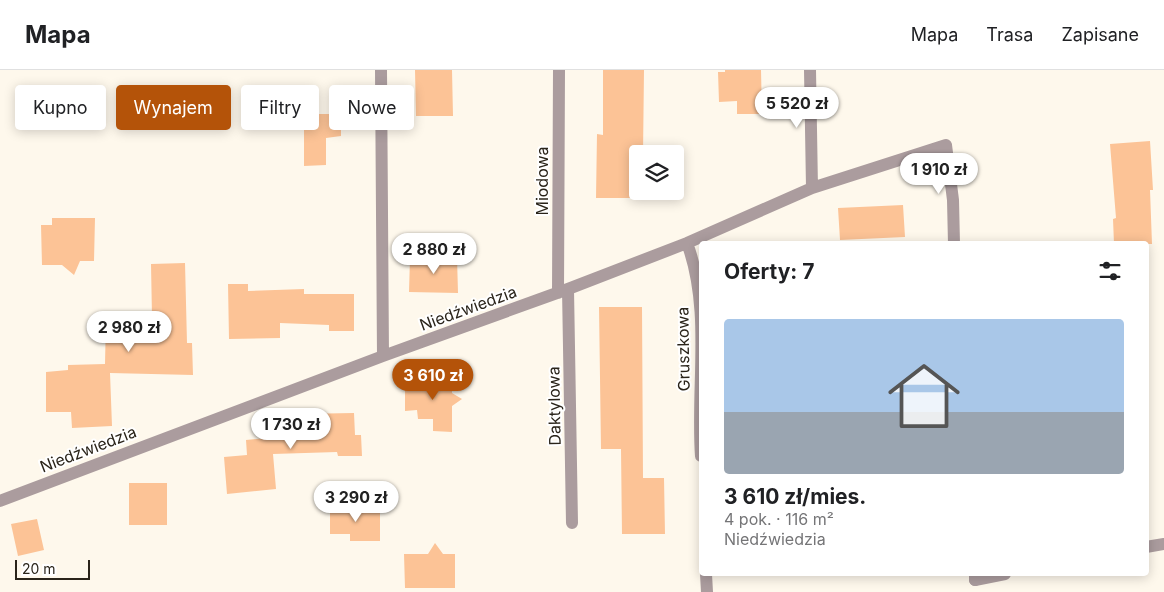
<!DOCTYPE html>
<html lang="pl">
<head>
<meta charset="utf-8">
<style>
  :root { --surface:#fff; --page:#f2f2f2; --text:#202124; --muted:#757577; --line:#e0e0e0; --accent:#b45309 }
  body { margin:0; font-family:Inter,sans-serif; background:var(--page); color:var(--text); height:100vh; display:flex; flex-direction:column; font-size:19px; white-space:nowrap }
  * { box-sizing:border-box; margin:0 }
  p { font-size:16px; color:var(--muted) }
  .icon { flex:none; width:28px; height:28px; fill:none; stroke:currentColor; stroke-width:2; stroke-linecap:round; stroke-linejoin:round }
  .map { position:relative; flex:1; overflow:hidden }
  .sheet { position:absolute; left:699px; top:171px; width:450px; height:335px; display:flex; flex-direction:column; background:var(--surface); border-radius:5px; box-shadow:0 2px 12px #0003 }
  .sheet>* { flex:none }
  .top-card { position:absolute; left:15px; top:15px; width:475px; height:45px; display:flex; gap:10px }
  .controls { position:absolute; left:629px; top:75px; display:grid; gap:10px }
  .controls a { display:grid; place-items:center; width:55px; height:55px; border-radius:5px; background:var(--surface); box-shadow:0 2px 12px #0003; font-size:25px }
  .scale { position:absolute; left:15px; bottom:12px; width:75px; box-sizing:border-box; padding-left:5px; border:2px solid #2a241a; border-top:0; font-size:14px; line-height:18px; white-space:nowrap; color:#2a241a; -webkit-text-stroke:4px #fff; paint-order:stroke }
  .price { position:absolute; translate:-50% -42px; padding:0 11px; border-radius:18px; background:#fff; color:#222; font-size:16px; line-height:32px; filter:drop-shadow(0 1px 2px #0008) }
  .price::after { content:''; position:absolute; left:50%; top:30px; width:15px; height:11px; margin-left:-8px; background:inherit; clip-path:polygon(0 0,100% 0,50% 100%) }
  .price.current { background:var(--accent); color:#fff }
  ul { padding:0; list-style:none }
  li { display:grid; align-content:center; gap:10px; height:265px; padding:0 25px }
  li span { display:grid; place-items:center; height:155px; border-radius:5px; color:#555 }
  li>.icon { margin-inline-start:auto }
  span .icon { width:90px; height:90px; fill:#fffc; stroke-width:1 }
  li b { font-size:21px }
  h2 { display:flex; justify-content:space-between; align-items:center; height:60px; padding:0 25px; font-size:21px }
  .tag { padding:0 18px; border-radius:5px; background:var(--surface); box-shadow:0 2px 12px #0003; font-size:18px; line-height:45px }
  .tag.current { background:var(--accent); color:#fff }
  header { display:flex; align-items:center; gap:30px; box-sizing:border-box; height:70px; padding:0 25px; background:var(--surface); border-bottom:1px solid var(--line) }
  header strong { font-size:24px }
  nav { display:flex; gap:28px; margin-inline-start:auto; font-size:18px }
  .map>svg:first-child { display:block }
</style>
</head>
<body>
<header>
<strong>Mapa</strong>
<nav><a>Mapa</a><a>Trasa</a><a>Zapisane</a></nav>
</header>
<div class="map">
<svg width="1164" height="522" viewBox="0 0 1164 522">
  <rect width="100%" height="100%" fill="#fef8ec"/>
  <path fill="#fcc396" d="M 415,0 L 452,0 L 453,46 L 416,46 Z
    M 603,0 L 644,0 L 643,84 L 638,84 L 638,128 L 596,128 L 597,64 L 603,65 Z
    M 725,0 L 761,0 L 762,44 L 737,44 L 737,31 L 719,32 L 718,2 L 725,2 Z
    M 304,44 L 341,44 L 341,66 L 326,68 L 326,95 L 304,96 Z
    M 1150,71 L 1153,120 L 1150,120 L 1152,174 L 1114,174 L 1113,149 L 1116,148 L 1110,74 Z
    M 903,135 L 905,167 L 840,170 L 838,138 Z
    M 52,148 L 95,148 L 94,191 L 80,191 L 74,205 L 62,195 L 42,195 L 41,155 L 52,155 Z
    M 457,187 L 458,223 L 409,222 L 410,188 Z
    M 185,193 L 187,273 L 192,273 L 193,305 L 110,303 L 112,356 L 72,358 L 71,342 L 46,342 L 46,302 L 68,300 L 68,295 L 105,294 L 106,248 L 152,247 L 151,194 Z
    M 228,214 L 248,214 L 248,221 L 304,219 L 304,224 L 354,224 L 354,261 L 329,261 L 329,255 L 280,253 L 280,268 L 229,269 Z
    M 599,237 L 642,237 L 643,408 L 664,408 L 665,464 L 622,464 L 621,379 L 601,379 Z
    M 417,307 L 452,307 L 452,323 L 462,329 L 452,336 L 452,362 L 433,361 L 433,349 L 418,349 L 417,340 L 405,341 L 405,314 L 417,314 Z
    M 354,343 L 355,365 L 361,365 L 362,386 L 338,386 L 337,382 L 273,384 L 276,419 L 227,424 L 224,387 L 247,385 L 246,370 L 299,365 L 298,344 Z
    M 129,413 L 167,413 L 167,455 L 129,455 Z
    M 330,437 L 380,437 L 380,471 L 350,471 L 350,464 L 330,464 Z
    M 37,449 L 44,480 L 18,486 L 11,454 Z
    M 435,473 L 443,484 L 455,484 L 455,518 L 405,518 L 404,484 L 428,484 Z"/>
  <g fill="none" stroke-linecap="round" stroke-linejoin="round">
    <path stroke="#ab9c9e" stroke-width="12" d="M 1146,477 L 1164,474
      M 975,510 L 1005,504"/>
    <path stroke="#ab9c9e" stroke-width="12" d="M 381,0 L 383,286
      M 810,0 L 812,118
      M 687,173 C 712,240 696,316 701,386
      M 568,219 L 572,453
      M 558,223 L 559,0
      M 0,431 L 383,286 L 568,219 L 687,173 L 812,118 L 946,75 L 953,130 L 954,174
      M 706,504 L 707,522
      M 975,504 L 975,510"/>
  </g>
  <g text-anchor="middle" stroke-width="4" stroke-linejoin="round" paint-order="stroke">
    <g font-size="16" fill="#2a241a" stroke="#fff">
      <text transform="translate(542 111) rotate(-90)" y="6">Miodowa</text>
      <text transform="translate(468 238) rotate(-20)" y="6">Niedźwiedzia</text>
      <text transform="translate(683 279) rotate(-91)" y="6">Gruszkowa</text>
      <text transform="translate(554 336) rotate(-91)" y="6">Daktylowa</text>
      <text transform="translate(88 379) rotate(-21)" y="6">Niedźwiedzia</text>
    </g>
  </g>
</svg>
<div class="controls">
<a><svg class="icon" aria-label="layers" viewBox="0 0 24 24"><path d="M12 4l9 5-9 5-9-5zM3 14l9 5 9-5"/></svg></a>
</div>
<div class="scale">20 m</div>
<b class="price" style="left:797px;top:59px">5 520 zł</b>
<b class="price" style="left:939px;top:125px">1 910 zł</b>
<b class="price" style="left:434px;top:205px">2 880 zł</b>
<b class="price" style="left:129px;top:283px">2 980 zł</b>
<b class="price current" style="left:433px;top:331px">3 610 zł</b>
<b class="price" style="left:291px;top:380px">1 730 zł</b>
<b class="price" style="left:356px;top:453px">3 290 zł</b>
<div class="top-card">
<a class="tag">Kupno</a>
<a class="tag current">Wynajem</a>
<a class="tag">Filtry</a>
<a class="tag">Nowe</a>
</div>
<section class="sheet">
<h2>Oferty: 7<svg class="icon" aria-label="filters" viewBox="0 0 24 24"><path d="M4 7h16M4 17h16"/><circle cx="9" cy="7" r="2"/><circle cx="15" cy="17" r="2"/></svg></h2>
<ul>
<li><span style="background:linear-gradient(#a9c7e8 60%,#9aa5b1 0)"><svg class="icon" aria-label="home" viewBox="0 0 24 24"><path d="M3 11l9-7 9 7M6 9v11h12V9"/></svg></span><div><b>3 610 zł/mies.</b><p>4 pok. · 116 m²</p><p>Niedźwiedzia</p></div></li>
</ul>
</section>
</div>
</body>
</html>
